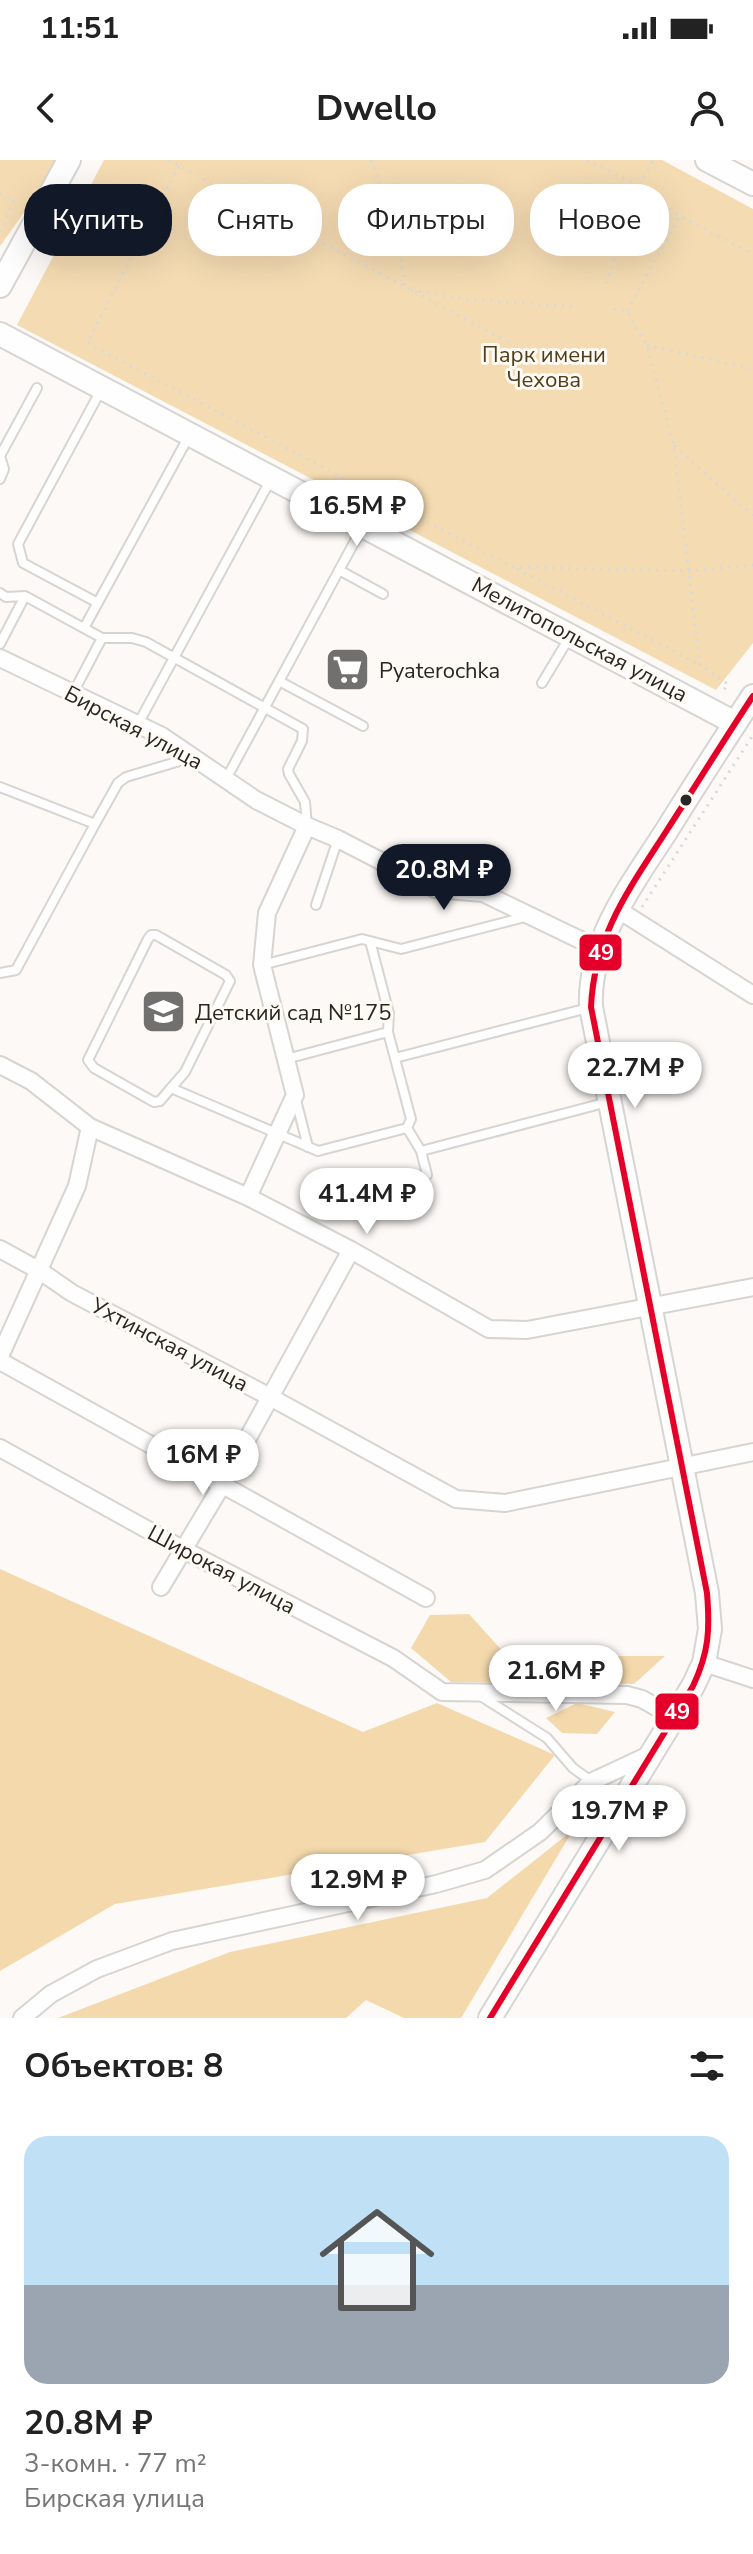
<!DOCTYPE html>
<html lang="ru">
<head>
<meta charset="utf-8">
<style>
  :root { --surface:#fff; --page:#f6f6f6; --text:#222; --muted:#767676; --accent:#111827 }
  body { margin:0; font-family:"Nunito Sans",sans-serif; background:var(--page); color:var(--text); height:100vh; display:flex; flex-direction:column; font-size:30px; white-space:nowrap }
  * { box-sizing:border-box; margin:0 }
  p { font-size:26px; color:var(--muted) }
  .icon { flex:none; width:44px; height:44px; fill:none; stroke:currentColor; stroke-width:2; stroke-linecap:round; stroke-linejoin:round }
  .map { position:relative; height:1858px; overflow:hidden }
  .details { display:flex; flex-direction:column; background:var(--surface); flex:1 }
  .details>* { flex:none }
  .guide { position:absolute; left:24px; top:24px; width:706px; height:72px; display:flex; gap:16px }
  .price { position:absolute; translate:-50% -68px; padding:0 18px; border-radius:28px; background:#fff; color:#222; font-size:26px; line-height:52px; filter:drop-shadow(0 2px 4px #0008) }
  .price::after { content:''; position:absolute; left:50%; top:48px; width:24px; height:18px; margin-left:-12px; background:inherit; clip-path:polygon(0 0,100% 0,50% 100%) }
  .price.active { background:var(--accent); color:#fff }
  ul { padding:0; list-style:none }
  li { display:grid; align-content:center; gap:16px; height:424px; padding:0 24px }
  li span { display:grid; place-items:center; height:248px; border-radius:24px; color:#555 }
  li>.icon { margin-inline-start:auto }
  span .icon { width:144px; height:144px; fill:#fffc; stroke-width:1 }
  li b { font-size:34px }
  h2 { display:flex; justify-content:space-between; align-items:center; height:96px; padding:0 24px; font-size:34px }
  .tag { padding:0 28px; border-radius:32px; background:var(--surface); box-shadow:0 8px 32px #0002; font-size:28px; line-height:72px }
  .tag.active { background:var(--accent); color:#fff }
  .status { display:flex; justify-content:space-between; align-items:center; height:56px; padding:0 40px; background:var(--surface); direction:ltr }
  .status svg { height:22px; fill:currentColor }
  header { display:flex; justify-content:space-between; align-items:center; height:104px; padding:0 24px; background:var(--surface); font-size:36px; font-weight:700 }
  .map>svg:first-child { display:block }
</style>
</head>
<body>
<div class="status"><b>11:51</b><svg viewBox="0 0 49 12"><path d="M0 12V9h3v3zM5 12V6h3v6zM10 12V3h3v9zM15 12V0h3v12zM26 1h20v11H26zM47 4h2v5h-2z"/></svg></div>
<header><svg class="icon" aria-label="back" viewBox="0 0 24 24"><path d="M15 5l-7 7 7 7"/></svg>Dwello<svg class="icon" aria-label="person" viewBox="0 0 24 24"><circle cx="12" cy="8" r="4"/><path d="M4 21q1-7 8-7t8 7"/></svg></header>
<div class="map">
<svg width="753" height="1858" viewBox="0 0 753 1858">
  <rect width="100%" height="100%" fill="#fcf9f6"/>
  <path fill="#f4dbb2" d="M 0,0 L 56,0 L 36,36 L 0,86 Z
    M 104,0 L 662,0 L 753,49 L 753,483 L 716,530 L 17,165 Z"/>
  <path fill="#f4d9ad" d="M 0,1409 L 363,1572 L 437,1543 L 555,1595 L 485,1682 L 115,1744 L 0,1811 Z
    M 469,1454 L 507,1496 L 665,1496 L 634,1524 L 451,1522 L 411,1488 L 430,1455 Z
    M 577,1543 L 615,1552 L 597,1574 L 562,1573 L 546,1558 Z
    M 573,1670 L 461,1858 L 404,1858 L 366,1840 L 346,1858 L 58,1858 L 230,1792 L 487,1738 Z"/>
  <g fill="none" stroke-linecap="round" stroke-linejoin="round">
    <defs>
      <path id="service" d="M 0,296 L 37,228
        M 0,296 L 4,309 L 0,319
        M 339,410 L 383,434
        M 0,433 L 6,437 L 25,436 L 102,478 L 73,533
        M 98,443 L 23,403 L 18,384 L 101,230
        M 84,468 L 189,276
        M 102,478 L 132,478 L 146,482 L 303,569 L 302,581 L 288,609 L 289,614 L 305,642 L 307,666
        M 0,484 L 25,436
        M 279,521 L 363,566
        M 542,523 L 569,478
        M 138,564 L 270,321
        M 226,619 L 363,366
        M 0,627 L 95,664 L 16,810 L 0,813
        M 95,664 L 118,623 L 126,617 L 193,597
        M 316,745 L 338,679
        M 370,781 L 389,853 L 388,872 L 411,959 L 407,968
        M 262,805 L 362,779 L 401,789 L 525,757
        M 395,898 L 588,848
        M 286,899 L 388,872
        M 171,928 L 160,941 L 154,942 L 94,908 L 88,900 L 148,779 L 151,775 L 156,775 L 226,815 L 230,821 L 185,912 L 171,928 L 318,991 L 407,968 L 421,991 L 608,942
        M 296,940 L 308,987
        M 421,991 L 427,1015
        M 479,1535 L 547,1578 L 573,1608 L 591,1621"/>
      <path id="minor" d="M 0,498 L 162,576 L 256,640 L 307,666 L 267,753 L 262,805 L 295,935 L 248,1037
        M 307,666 L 338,679 L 435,729 L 483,733 L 599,789
        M 617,749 L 753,835
        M 0,905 L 31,921 L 90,967 L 248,1037 L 351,1090 L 489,1169 L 527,1170 L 753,1127
        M 0,1089 L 40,1111 L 72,1133 L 270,1237 L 456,1339 L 505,1343 L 753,1292
        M 0,1196 L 77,1026 L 90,967
        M 0,1201 L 426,1438
        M 0,1288 L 184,1390 L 393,1498 L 442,1532 L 627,1535 L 642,1539 L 675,1558
        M 161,1427 L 222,1325 L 351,1090
        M 704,1503 L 753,1519
        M 22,1858 L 51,1834 L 97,1809 L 172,1781 L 436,1724 L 485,1710 L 540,1672 L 591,1622 L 653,1593"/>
      <path id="secondary" d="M 707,0 L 753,24
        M 0,126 L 69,0
        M 0,174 L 735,563
        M 490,1858 L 693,1526 L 704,1503 L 710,1469 L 707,1433 L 591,847 C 588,780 633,723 667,670 C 695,625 724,580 753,536"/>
    </defs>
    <use href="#service" stroke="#d7d5d2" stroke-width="12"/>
    <use href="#minor" stroke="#d7d5d2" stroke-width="20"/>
    <use href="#secondary" stroke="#d7d5d2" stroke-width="26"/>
    <path stroke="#d9d9d7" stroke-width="3" stroke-dasharray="2 6" stroke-linecap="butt" d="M 168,0 L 510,183
      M 371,0 L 396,70 L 405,127
      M 587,0 L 639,26 L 680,56 L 753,94
      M 179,6 L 87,183 L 513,407 L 689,411 L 753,405
      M 0,34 L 14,40 L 0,73
      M 606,123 L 639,26 L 653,0
      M 411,130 L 462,139 L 578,147
      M 614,149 L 627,151 L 647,185 L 674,286 L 700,505 L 728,524 L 721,534
      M 627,151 L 679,57
      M 647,185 L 753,209
      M 674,286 L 753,355
      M 517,409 L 700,505
      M 642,747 L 753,575"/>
    <use href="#service" stroke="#fffefe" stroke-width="8"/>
    <use href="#minor" stroke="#fffefe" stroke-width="16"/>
    <use href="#secondary" stroke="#fffefe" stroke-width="22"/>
    <defs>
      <path id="bus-1" d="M 490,1858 L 693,1526 C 709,1492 710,1470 707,1433 L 591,847 C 594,775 630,728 667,670 C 696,625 724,580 753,536"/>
    </defs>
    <use href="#bus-1" stroke="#fffaf3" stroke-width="12"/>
    <use href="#bus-1" stroke="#e4002b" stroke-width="6"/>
  </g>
  <defs>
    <symbol id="supermarket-square" viewBox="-11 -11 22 22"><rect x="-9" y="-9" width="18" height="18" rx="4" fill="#72706e" stroke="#fffaf3"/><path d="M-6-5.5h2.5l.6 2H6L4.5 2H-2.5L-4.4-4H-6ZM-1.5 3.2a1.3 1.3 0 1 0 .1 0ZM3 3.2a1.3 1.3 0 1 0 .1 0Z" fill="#fff"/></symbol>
    <symbol id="school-square" viewBox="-11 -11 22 22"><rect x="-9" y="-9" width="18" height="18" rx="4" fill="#72706e" stroke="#fffaf3"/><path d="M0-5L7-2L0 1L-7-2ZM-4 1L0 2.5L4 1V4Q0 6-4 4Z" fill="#fff"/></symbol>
  </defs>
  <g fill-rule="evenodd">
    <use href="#supermarket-square" x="322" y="484" width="51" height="51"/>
    <use href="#school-square" x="138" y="826" width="51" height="51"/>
  </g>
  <circle fill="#282724" stroke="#fffaf3" stroke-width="3" cx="686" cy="640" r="7"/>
  <g text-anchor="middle" stroke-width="6" stroke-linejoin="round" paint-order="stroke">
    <g font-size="22" fill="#503d1b" stroke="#fffaf3">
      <text x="544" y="202">Парк имени<tspan x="544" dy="25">Чехова</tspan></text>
    </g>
    <g font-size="22" fill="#282724" stroke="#fffaf3">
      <text transform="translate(580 479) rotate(28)" y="8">Мелитопольская улица</text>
      <text transform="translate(134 567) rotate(28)" y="8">Бирская улица</text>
      <text transform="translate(170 1184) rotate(28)" y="8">Ухтинская улица</text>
      <text transform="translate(222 1409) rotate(28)" y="8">Широкая улица</text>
    </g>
    <g font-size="22" fill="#282724" stroke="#fffaf3" text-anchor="start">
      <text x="379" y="518">Pyaterochka</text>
      <text x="195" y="860">Детский сад №175</text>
    </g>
  </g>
  <g stroke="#fffaf3" stroke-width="3">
    <rect x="578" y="773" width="45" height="39" rx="8" fill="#e4002b"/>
    <rect x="654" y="1532" width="46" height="39" rx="8" fill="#e4002b"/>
  </g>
  <g font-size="22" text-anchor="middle" font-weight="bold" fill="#fff">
    <text x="601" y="800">49</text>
    <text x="677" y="1559">49</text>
  </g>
</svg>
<b class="price" style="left:357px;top:388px">16.5M ₽</b>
<b class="price active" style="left:444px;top:752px">20.8M ₽</b>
<b class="price" style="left:635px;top:950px">22.7M ₽</b>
<b class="price" style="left:367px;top:1076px">41.4M ₽</b>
<b class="price" style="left:203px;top:1337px">16M ₽</b>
<b class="price" style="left:556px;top:1553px">21.6M ₽</b>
<b class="price" style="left:619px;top:1693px">19.7M ₽</b>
<b class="price" style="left:358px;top:1762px">12.9M ₽</b>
<div class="guide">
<a class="tag active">Купить</a>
<a class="tag">Снять</a>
<a class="tag">Фильтры</a>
<a class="tag">Новое</a>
</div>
</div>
<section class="details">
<h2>Объектов: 8<svg class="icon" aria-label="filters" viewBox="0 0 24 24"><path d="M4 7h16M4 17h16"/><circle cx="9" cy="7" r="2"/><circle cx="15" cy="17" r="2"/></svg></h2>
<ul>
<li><span style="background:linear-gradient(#bfe0f5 60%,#9aa5b1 0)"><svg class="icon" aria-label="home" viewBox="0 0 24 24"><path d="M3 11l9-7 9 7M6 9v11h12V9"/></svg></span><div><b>20.8M ₽</b><p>3-комн. · 77 m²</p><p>Бирская улица</p></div></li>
</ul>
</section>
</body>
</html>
